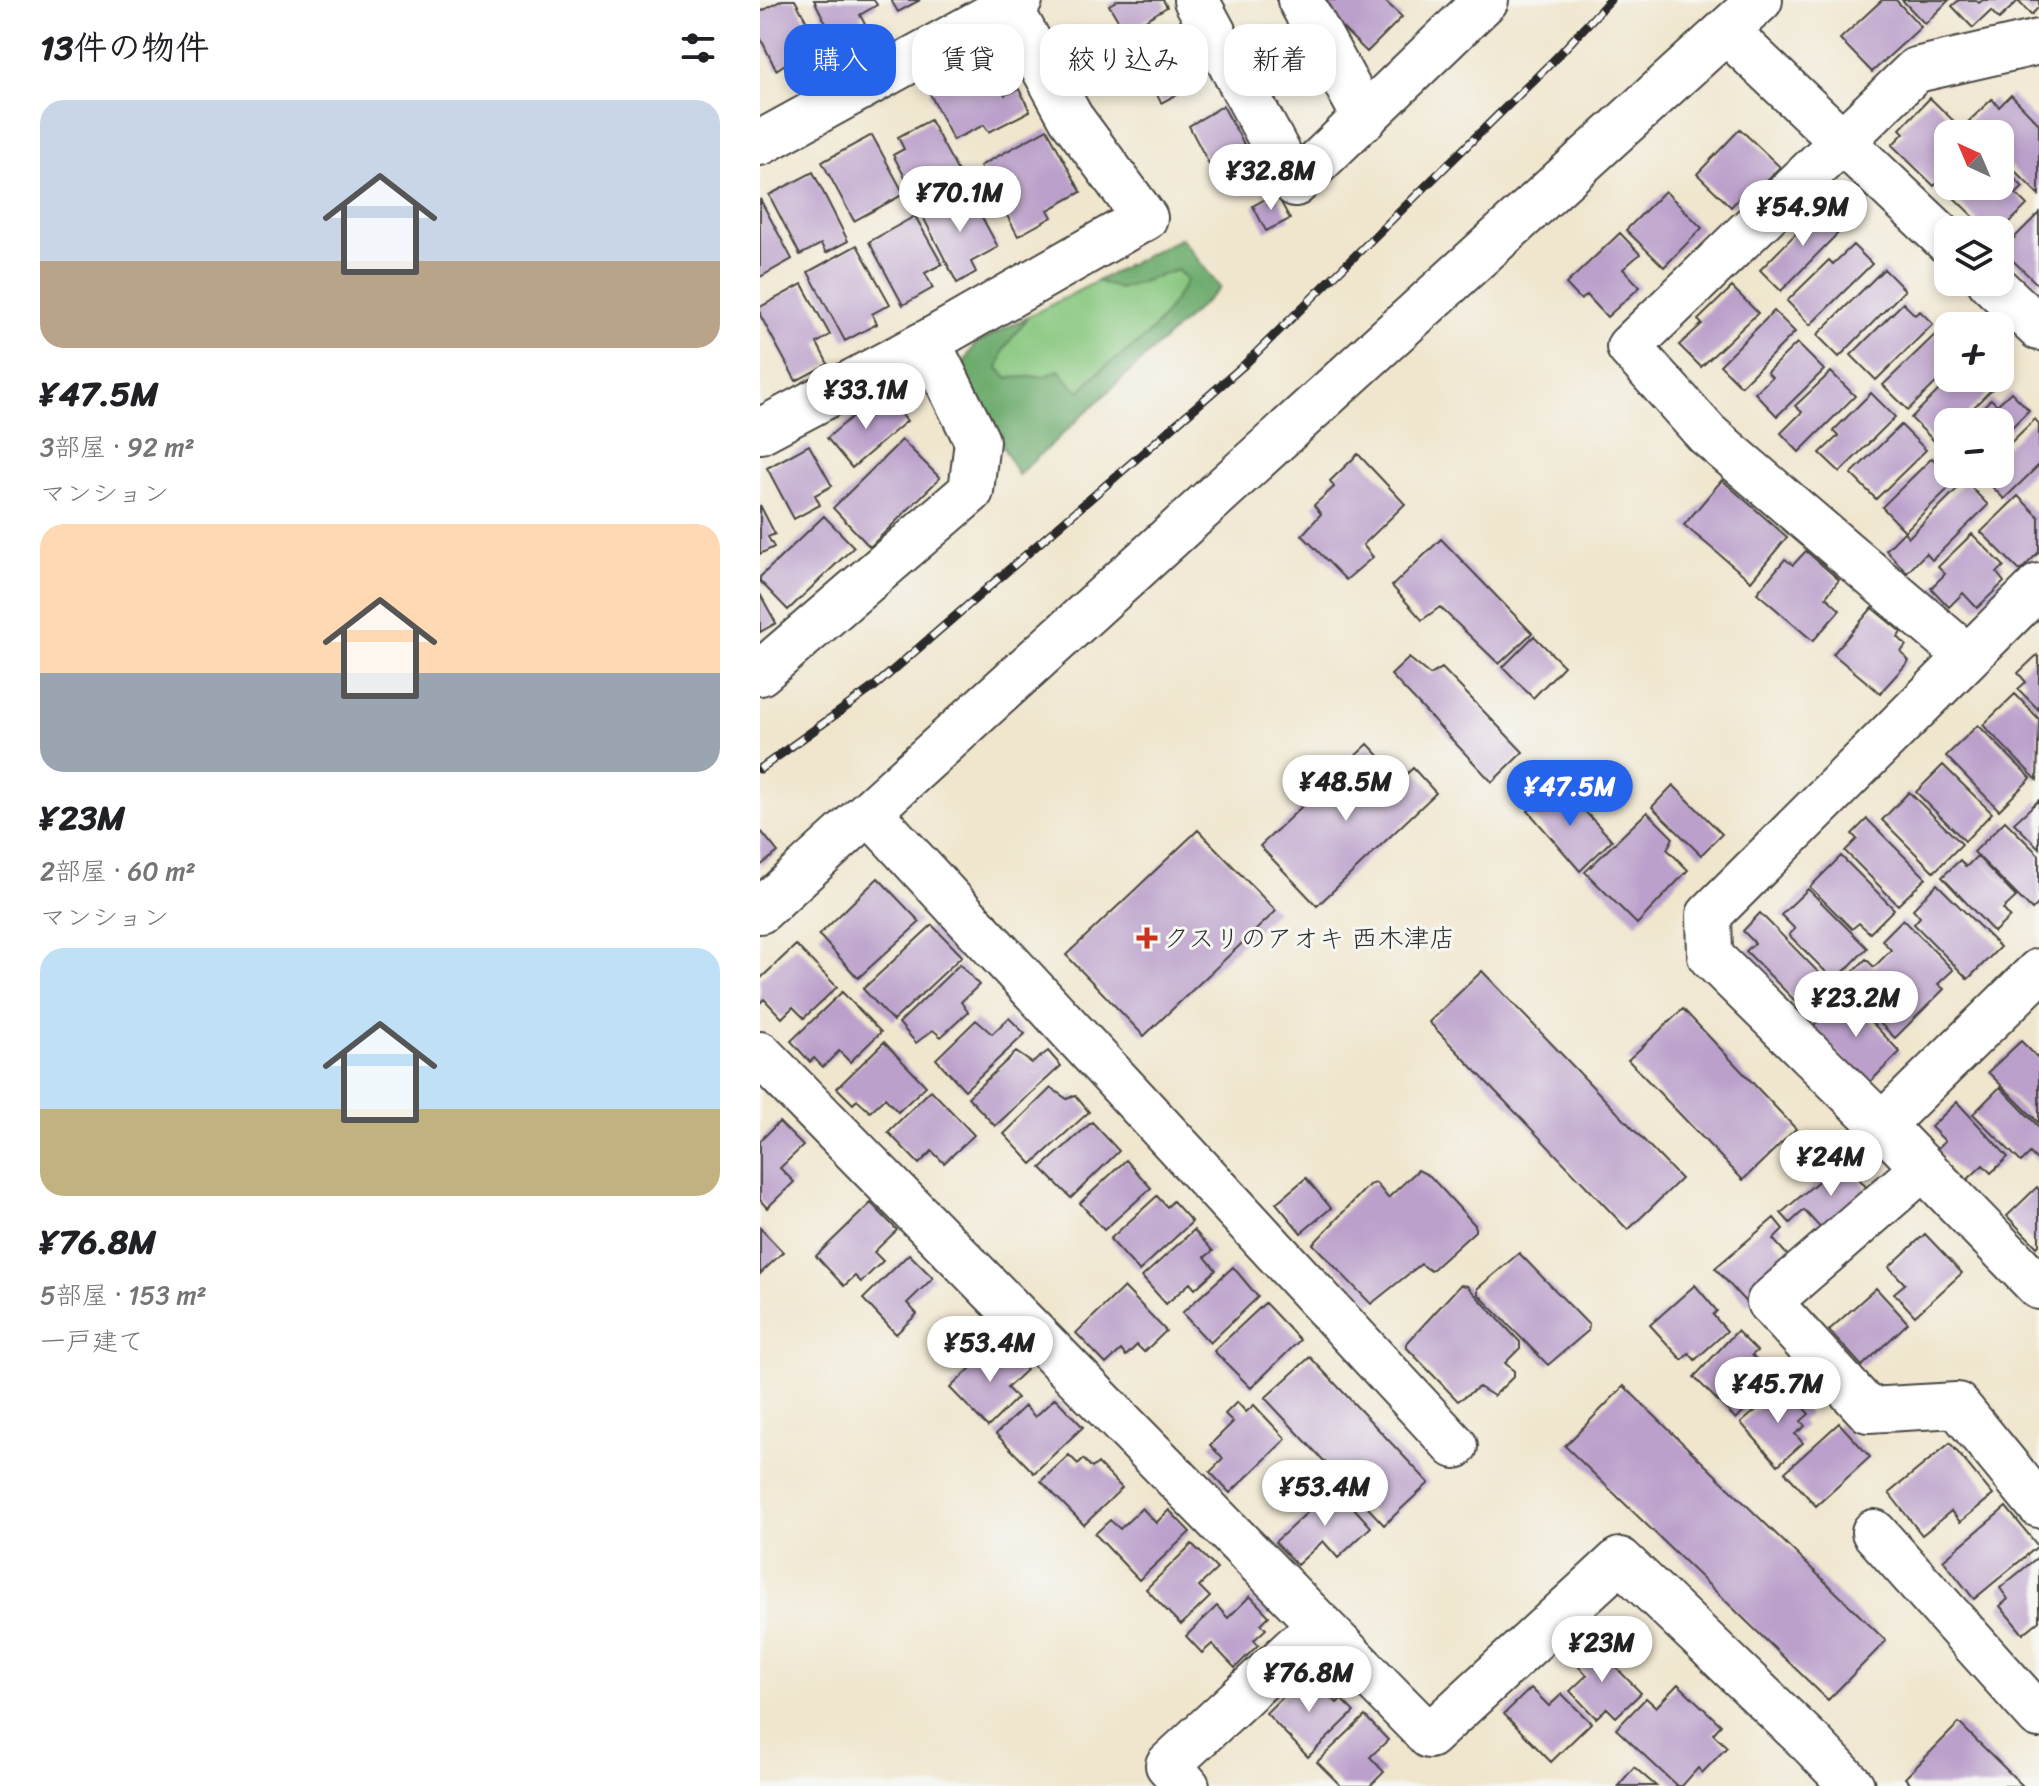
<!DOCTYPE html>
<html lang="ja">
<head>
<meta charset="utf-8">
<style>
  :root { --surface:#fff; --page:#f6f6f6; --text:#202124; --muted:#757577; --accent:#2563eb }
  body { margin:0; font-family:Sriracha,"Klee One",sans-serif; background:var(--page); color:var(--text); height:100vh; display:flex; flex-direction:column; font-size:30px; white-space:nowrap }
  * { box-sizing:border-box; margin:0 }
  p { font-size:26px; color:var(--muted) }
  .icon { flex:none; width:44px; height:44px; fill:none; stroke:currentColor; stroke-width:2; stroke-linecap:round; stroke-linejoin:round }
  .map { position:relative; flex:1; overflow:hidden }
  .details { display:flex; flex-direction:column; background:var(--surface); width:760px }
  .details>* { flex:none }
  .hud { position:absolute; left:24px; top:24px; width:760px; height:72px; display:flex; gap:16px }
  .needle { width:52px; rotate:316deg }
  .tools { position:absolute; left:1174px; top:120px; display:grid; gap:16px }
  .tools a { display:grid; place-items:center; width:80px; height:80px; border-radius:16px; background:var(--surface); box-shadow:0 4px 12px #0003; font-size:40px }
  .price { position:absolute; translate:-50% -68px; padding:0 18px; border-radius:28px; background:#fff; color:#222; font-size:26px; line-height:52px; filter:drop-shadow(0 2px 4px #0008) }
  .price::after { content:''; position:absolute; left:50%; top:48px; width:24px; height:18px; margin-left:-12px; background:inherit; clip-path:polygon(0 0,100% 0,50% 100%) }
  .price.current { background:var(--accent); color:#fff }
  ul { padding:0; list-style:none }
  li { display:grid; align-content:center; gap:16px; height:424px; padding:0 40px }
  li span { display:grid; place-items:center; height:248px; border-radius:24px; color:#555 }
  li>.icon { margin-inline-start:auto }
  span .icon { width:144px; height:144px; fill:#fffc; stroke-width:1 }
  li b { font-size:34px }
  h2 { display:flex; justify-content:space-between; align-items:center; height:96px; padding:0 40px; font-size:34px }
  .tag { padding:0 28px; border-radius:24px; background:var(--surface); box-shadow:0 4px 12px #0003; font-size:28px; line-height:72px }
  .tag.current { background:var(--accent); color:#fff }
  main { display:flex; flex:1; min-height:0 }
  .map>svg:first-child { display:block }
</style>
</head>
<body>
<main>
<section class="details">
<h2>13件の物件<svg class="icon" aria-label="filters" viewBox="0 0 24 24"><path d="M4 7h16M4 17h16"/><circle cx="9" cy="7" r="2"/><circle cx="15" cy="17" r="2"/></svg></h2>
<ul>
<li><span style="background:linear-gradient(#c9d6e8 65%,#b9a48a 0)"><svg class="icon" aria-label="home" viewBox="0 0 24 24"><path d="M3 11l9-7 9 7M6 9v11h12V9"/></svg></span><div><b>¥47.5M</b><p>3部屋 · 92 m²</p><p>マンション</p></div></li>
<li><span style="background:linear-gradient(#ffd9b3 60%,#9aa5b1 0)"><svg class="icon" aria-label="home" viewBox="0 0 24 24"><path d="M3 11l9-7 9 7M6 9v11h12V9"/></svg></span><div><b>¥23M</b><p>2部屋 · 60 m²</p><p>マンション</p></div></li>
<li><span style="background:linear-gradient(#bfe0f5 65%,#c2b280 0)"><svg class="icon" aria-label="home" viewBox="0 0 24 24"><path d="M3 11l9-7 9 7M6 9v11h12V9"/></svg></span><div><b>¥76.8M</b><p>5部屋 · 153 m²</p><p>一戸建て</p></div></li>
</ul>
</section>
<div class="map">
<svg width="1279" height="1786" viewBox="0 0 1279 1786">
  <rect width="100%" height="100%" fill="#f6f6f2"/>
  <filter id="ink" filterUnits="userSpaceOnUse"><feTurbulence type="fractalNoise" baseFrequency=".0125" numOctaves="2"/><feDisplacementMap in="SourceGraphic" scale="16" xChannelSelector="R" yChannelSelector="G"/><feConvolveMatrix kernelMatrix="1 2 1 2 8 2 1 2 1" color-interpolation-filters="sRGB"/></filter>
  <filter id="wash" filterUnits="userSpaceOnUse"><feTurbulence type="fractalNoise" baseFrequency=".006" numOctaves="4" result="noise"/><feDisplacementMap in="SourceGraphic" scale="32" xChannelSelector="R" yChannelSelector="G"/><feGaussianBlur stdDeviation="1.8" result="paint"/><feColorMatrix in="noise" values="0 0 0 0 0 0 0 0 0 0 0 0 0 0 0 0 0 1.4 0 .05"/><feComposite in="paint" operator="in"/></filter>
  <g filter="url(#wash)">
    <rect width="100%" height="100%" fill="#f0e6ce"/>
    <path fill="#88c77f" stroke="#5a7955" stroke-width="2" d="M 421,238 L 460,288 L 258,475 L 215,344 Z"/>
    <path fill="#6eac6e" stroke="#4c6c4c" stroke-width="2" d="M 421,238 L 460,288 L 258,475 L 201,368 L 215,344 L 268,317 L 244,349 L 238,368 L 247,378 L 285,376 L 299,370 L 312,386 L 321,391 C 338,367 364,356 385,337 C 403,321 414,300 427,280 L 417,270 L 360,289 L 337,281 Z"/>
    <g id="blocks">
      <path fill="#bba0cb" d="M 22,0 L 35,0 L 57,41 L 53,43 L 60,56 L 32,72 L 27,63 L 16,70 L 0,37 L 0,12 Z
        M 54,0 L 114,0 L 117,5 L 100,15 L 109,32 L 87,44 L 82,34 L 74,39 Z
        M 131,0 L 160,0 L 138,12 Z
        M 358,0 L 403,0 L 407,7 L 365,32 L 349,5 Z
        M 562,0 L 624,0 L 642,17 L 607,52 L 563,9 Z
        M 1122,0 L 1136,0 L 1161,27 L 1112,72 L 1080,39 Z
        M 1142,0 L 1189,0 L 1165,24 Z
        M 1199,0 L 1216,0 L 1219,3 L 1223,0 L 1279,0 L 1279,7 L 1271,15 L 1258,1 L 1239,19 L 1231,11 L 1213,28 L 1192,6 Z
        M 429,42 L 442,69 L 411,85 L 416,95 L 401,103 L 381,61 L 399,52 L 401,56 Z
        M 229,62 L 245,95 L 259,89 L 270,111 L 229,132 L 224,125 L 193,140 L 169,92 Z
        M 1251,95 L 1279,124 L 1279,195 L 1240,156 L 1240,134 L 1218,134 L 1207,123 L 1232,99 L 1239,107 Z
        M 1170,98 L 1207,134 L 1188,134 L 1188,172 L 1174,186 L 1132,145 L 1144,133 L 1140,129 Z
        M 463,106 L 501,175 L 473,191 L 458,162 L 450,166 L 429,126 Z
        M 170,120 L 202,179 L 158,202 L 133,155 L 144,149 L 138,137 Z
        M 287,129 L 321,192 L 288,210 L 292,217 L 258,236 L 220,166 Z
        M 980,129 L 1020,167 L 995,192 L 989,187 L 971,207 L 937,174 Z
        M 112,135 L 144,194 L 94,221 L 62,162 Z
        M 1240,164 L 1263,187 L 1256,194 L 1267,205 L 1242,230 L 1227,230 L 1188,192 L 1194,186 L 1240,186 Z
        M 53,172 L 88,241 L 66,253 L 61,244 L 40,255 L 9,195 Z
        M 208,191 L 238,247 L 211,262 L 216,272 L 197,283 L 162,215 Z
        M 905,191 L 942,228 L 904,267 L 866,230 Z
        M 516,193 L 530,219 L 506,231 L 493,206 Z
        M 0,199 L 32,259 L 0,277 Z
        M 1075,210 L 1088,223 L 1021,291 L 1000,270 L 1058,211 L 1066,219 Z
        M 1279,213 L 1279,286 L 1242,250 Z
        M 155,216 L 182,264 L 165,273 L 173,288 L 143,305 L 109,242 Z
        M 860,233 L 880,254 L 863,269 L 880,287 L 847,317 L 827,295 L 821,300 L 806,284 Z
        M 97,245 L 130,304 L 112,314 L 117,324 L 85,341 L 48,272 Z
        M 1093,245 L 1112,264 L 1050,325 L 1027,301 L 1069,260 L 1073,264 Z
        M 1124,269 L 1145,290 L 1079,357 L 1057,335 Z
        M 42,284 L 70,335 L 57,343 L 68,364 L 36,381 L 0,315 L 0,307 Z
        M 972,287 L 998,313 L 941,367 L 919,345 L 942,324 L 938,320 Z
        M 1143,303 L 1155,315 L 1160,311 L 1173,324 L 1116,380 L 1091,355 Z
        M 1014,311 L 1035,332 L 981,386 L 960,365 Z
        M 1183,327 L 1188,332 L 1188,371 L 1148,410 L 1123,385 Z
        M 1037,343 L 1064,370 L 1017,416 L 995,393 L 1012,377 L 1007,372 Z
        M 1071,372 L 1095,396 L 1039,452 L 1021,433 L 1042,412 L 1035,406 Z
        M 1191,378 L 1199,383 L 1204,378 L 1226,378 L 1234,387 L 1199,422 L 1188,422 L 1188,433 L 1177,444 L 1151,418 Z
        M 1251,392 L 1269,410 L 1240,439 L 1240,422 L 1208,422 L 1231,399 L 1237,405 Z
        M 1111,393 L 1135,417 L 1080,472 L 1060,453 L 1078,436 L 1073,431 Z
        M 127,397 L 147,421 L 92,468 L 67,438 L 107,404 L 111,410 Z
        M 1275,419 L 1279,424 L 1279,465 L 1244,499 L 1220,474 L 1240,474 L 1240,453 Z
        M 1141,425 L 1166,450 L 1116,499 L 1091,474 Z
        M 142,440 L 180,478 L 110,547 L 73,508 Z
        M 49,445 L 72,486 L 55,495 L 60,505 L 34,519 L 7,468 Z
        M 598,454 L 645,504 L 603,545 L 613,557 L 586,580 L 542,535 L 561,514 L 554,505 L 574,487 L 570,481 Z
        M 1172,458 L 1196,481 L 1145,531 L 1122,507 Z
        M 962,480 L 1027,537 L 991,581 L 924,525 Z
        M 1205,481 L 1228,505 L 1172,560 L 1166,553 L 1147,573 L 1126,550 L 1144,532 L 1149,537 Z
        M 1258,496 L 1279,517 L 1279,552 L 1260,571 L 1221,532 Z
        M 0,505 L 15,534 L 8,537 L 14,547 L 0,554 Z
        M 64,516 L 94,547 L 28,610 L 0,581 L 0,577 Z
        M 1212,534 L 1244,566 L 1237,573 L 1244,582 L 1217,608 L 1203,593 L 1189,607 L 1171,588 L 1185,574 L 1178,567 Z
        M 681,539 L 772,633 L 739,664 L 680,607 L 662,620 L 632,586 Z
        M 1046,551 L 1079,580 L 1066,597 L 1080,610 L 1053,641 L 997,593 L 1025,559 L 1033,565 Z
        M 0,594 L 16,623 L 0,632 Z
        M 1112,608 L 1141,632 L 1138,637 L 1146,645 L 1141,652 L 1149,661 L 1120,693 L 1073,654 Z
        M 774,636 L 804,666 L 773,698 L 743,667 Z
        M 1277,655 L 1279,658 L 1279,710 L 1258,689 L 1266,682 L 1258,673 Z
        M 649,658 L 670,675 L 682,668 L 763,752 L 732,782 L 631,675 Z
        M 1255,694 L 1279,719 L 1277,780 L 1223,725 Z
        M 1218,725 L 1271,778 L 1239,810 L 1186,756 Z
        M 608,744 L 641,779 L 653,768 L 676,793 L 557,906 L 500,846 Z
        M 1183,765 L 1232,813 L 1205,841 L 1156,792 Z
        M 913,785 L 962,834 L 941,855 L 892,807 Z
        M 801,786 L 852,840 L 820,871 L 768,811 Z
        M 1149,792 L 1202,844 L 1174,872 L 1122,820 Z
        M 1279,800 L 1279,848 L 1254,823 Z
        M 887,812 L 913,838 L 907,849 L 928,870 L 877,924 L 825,872 Z
        M 1107,819 L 1166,878 L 1138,905 L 1085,851 L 1097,839 L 1092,834 Z
        M 1245,821 L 1279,855 L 1279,903 L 1272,910 L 1214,852 Z
        M 0,830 L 18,852 L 0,866 Z
        M 438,830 L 516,911 L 384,1036 L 306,955 Z
        M 1081,856 L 1134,909 L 1110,933 L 1099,923 L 1092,929 L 1050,887 Z
        M 1217,856 L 1256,897 L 1243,909 L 1250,917 L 1234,932 L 1182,877 L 1200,860 L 1206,867 Z
        M 118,878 L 160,922 L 98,978 L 59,935 Z
        M 1177,884 L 1240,947 L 1208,979 L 1154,924 L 1160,917 L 1153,909 Z
        M 1048,889 L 1107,948 L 1075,981 L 1029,935 L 1035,929 L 1021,915 Z
        M 1000,913 L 1070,984 L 1044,1010 L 986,951 L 995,943 L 983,931 Z
        M 1143,919 L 1193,970 L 1178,984 L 1184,989 L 1135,1038 L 1080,984 L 1106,959 L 1114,967 L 1131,950 L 1122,940 Z
        M 172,925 L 202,956 L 133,1021 L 103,989 Z
        M 36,945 L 77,987 L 44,1018 L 33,1007 L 22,1018 L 4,999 L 0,1003 L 0,979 Z
        M 200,964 L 219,985 L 201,1002 L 208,1012 L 181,1037 L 173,1030 L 156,1043 L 139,1023 Z
        M 722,971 L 921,1179 L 868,1230 L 669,1022 Z
        M 82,992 L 121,1032 L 90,1062 L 79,1051 L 63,1067 L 54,1058 L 50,1062 L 31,1041 Z
        M 1086,995 L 1140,1052 L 1108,1084 L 1052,1027 Z
        M 923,1009 L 1036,1129 L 983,1180 L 868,1060 Z
        M 249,1018 L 265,1034 L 205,1090 L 176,1059 L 216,1020 L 232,1034 Z
        M 1261,1041 L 1279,1059 L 1279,1123 L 1228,1072 Z
        M 124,1042 L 166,1086 L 138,1112 L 125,1098 L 110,1112 L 97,1100 L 93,1104 L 77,1088 Z
        M 288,1051 L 301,1066 L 235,1126 L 208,1097 L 256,1052 L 272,1063 Z
        M 1240,1087 L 1279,1127 L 1279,1162 L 1270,1153 L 1261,1162 L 1213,1114 Z
        M 291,1088 L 307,1099 L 315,1095 L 329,1112 L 272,1164 L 244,1134 Z
        M 171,1090 L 214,1135 L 184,1163 L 172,1151 L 159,1164 L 128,1132 Z
        M 1197,1102 L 1248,1157 L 1231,1173 L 1223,1165 L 1207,1180 L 1177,1149 L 1185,1141 L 1171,1127 Z
        M 19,1122 L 43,1146 L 20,1168 L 34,1182 L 7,1208 L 0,1200 L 0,1141 Z
        M 332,1122 L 359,1151 L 311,1198 L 281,1168 Z
        M 366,1160 L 391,1188 L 344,1230 L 320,1203 Z
        M 1083,1160 L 1113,1195 L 1063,1231 L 1044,1210 L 1030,1223 L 1021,1213 Z
        M 658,1170 L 670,1176 L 715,1225 L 715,1231 L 671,1271 L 661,1264 L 611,1304 L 553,1244 L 609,1185 L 616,1183 L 628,1198 Z
        M 546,1178 L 571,1208 L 541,1233 L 516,1203 Z
        M 1277,1187 L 1279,1190 L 1279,1245 L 1277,1247 L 1247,1216 Z
        M 397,1196 L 407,1207 L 413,1201 L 432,1222 L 379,1271 L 350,1239 Z
        M 111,1203 L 137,1230 L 114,1252 L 123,1261 L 101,1282 L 95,1276 L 84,1286 L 56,1256 Z
        M 1014,1218 L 1023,1229 L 1013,1239 L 1029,1257 L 988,1305 L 955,1268 Z
        M 0,1228 L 23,1252 L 0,1274 Z
        M 434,1230 L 453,1251 L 445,1257 L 456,1270 L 435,1289 L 430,1283 L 406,1304 L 382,1277 Z
        M 1165,1234 L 1202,1273 L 1155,1316 L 1134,1293 L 1145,1284 L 1129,1267 Z
        M 759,1253 L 829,1325 L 828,1331 L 788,1365 L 718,1294 L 718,1288 Z
        M 149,1254 L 173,1278 L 147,1303 L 157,1314 L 136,1334 L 103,1299 Z
        M 473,1267 L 498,1297 L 450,1343 L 422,1313 Z
        M 700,1285 L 707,1286 L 760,1342 L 760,1348 L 745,1363 L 754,1371 L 754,1376 L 734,1396 L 719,1387 L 698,1401 L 647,1348 L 647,1343 Z
        M 935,1285 L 957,1311 L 953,1315 L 967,1331 L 935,1360 L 929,1353 L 922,1360 L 890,1325 Z
        M 364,1287 L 406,1331 L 384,1352 L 377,1345 L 366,1356 L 361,1350 L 346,1364 L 316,1333 Z
        M 1116,1288 L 1148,1323 L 1102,1366 L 1069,1330 Z
        M 505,1303 L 540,1340 L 491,1388 L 454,1351 Z
        M 977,1331 L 997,1351 L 992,1355 L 1002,1365 L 994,1373 L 1007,1387 L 976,1419 L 934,1377 Z
        M 238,1342 L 266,1370 L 247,1388 L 257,1398 L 228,1427 L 190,1388 Z
        M 550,1357 L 669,1483 L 624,1525 L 505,1398 Z
        M 864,1386 L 1126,1641 L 1068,1700 L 805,1446 Z
        M 1024,1386 L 1049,1414 L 1041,1421 L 1045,1426 L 1035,1434 L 1043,1443 L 1018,1465 L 981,1423 Z
        M 295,1398 L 323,1427 L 274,1473 L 236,1434 L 265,1406 L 275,1417 Z
        M 477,1402 L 486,1412 L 494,1405 L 526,1439 L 470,1493 L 450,1472 L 463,1459 L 450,1445 L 473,1422 L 465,1414 Z
        M 1079,1423 L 1110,1457 L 1056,1506 L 1025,1472 Z
        M 1190,1443 L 1233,1495 L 1200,1522 L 1191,1511 L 1162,1535 L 1129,1493 Z
        M 309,1455 L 318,1464 L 323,1459 L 332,1468 L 338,1463 L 362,1488 L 324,1525 L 281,1481 Z
        M 575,1487 L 611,1527 L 578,1558 L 563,1541 L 537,1565 L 515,1542 Z
        M 1246,1507 L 1278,1546 L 1214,1599 L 1183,1560 Z
        M 382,1508 L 396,1523 L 409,1510 L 430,1532 L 379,1580 L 335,1534 L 350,1520 L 360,1529 Z
        M 432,1544 L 457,1569 L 439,1586 L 450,1597 L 421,1625 L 386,1589 Z
        M 1279,1556 L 1279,1621 L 1263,1634 L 1240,1606 L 1248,1599 L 1240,1588 Z
        M 490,1596 L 509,1616 L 501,1624 L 506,1629 L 494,1640 L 498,1645 L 475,1668 L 452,1644 L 442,1653 L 426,1636 L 457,1606 L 468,1618 Z
        M 822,1645 L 830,1653 L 836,1647 L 881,1693 L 856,1717 L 847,1708 L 836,1718 L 810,1691 L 827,1675 L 809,1657 Z
        M 548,1672 L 577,1703 L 581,1699 L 594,1712 L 548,1757 L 506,1713 Z
        M 918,1684 L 961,1725 L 953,1734 L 967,1747 L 942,1773 L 938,1768 L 922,1786 L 917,1786 L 856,1729 L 886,1698 L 896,1707 Z
        M 771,1688 L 789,1706 L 802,1694 L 831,1723 L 791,1762 L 744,1714 Z
        M 605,1716 L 628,1740 L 610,1757 L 624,1772 L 610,1786 L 581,1786 L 557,1762 Z
        M 1199,1723 L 1263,1786 L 1152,1786 L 1145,1778 Z
        M 874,1767 L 896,1786 L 858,1786 Z"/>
    </g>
  </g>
  <g filter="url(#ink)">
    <use href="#blocks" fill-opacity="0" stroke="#494743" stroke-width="2"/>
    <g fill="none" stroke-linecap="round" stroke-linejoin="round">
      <defs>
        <path id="minor" d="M 436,0 L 535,184 L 726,0
          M 540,0 L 605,118
          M 966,31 L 1188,242
          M 0,143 L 260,0
          M 1230,282 L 1279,328
          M 0,431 L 168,342 L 385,218 L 311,118 L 246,0
          M 1279,586 L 949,915 L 950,956 L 1122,1125 L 1279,1287
          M 1208,657 L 947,434 L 869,347 L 1156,70 L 1279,42
          M 0,673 L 211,491 L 217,441 L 168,342
          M 110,813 L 695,1446
          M 0,911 L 1000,0
          M 0,1054 L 669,1736 L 860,1560 L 1053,1745 L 1092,1786
          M 1122,1125 L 1279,971
          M 1163,1168 L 1009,1302 L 1108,1410 L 1197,1405 L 1279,1505
          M 1114,1532 L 1279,1716
          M 427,1786 L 408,1765 L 559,1625"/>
      </defs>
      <use href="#minor" stroke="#494743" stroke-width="48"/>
      <use href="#minor" stroke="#fff" stroke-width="44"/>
      <defs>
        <path id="rail" d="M 0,769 L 115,686 L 484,365 L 796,58 L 850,0"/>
      </defs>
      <use href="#rail" stroke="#2b2b2b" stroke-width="9"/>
      <use href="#rail" stroke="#f6f6f2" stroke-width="6" stroke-dasharray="18" stroke-linecap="butt"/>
    </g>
  </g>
  <path fill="#c8321e" stroke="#f6f6f2" stroke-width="3" d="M383 926h8v8h8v8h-8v8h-8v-8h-8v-8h8z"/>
  <g text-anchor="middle" stroke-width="6" stroke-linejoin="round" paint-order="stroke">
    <g font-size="26" fill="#2b2b2b" stroke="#f6f6f2" text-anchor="start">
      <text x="403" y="947">クスリのアオキ 西木津店</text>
    </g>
  </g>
</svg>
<div class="tools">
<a><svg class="needle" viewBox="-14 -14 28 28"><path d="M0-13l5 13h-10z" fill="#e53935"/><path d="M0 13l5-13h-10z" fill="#757577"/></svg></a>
<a><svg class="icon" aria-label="layers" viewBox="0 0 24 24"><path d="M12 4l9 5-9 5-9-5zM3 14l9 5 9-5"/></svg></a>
<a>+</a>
<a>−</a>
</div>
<b class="price" style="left:511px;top:212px">¥32.8M</b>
<b class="price" style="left:200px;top:234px">¥70.1M</b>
<b class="price" style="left:1043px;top:248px">¥54.9M</b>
<b class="price" style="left:106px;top:431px">¥33.1M</b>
<b class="price" style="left:586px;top:823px">¥48.5M</b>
<b class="price current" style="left:810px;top:828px">¥47.5M</b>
<b class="price" style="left:1096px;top:1039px">¥23.2M</b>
<b class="price" style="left:1071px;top:1198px">¥24M</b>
<b class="price" style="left:230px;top:1384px">¥53.4M</b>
<b class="price" style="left:1018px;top:1425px">¥45.7M</b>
<b class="price" style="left:565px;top:1528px">¥53.4M</b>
<b class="price" style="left:842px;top:1684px">¥23M</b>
<b class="price" style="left:549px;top:1714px">¥76.8M</b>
<div class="hud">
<a class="tag current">購入</a>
<a class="tag">賃貸</a>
<a class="tag">絞り込み</a>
<a class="tag">新着</a>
</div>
</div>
</main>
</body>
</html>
